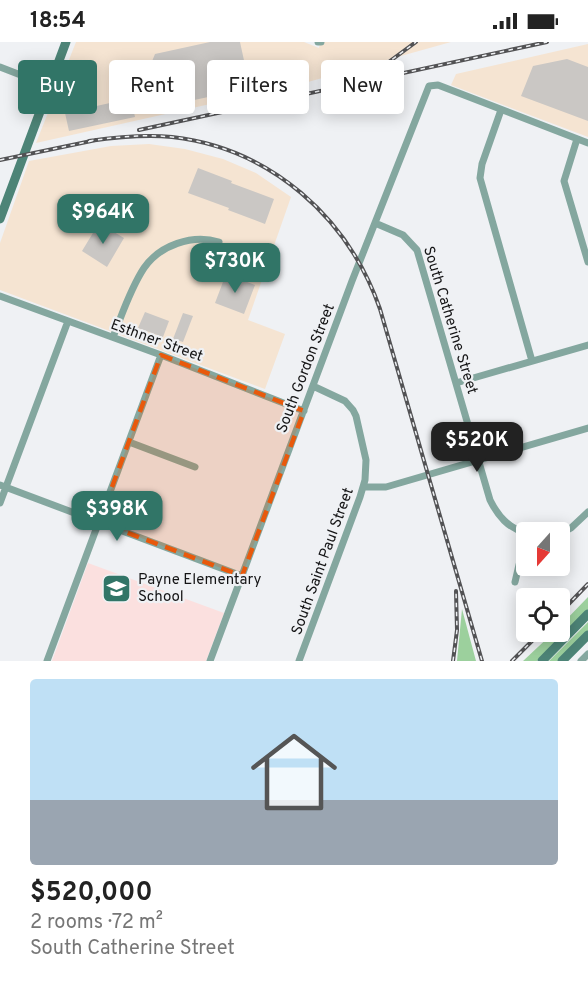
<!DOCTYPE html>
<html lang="en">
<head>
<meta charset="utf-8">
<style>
  :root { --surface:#fff; --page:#f6f6f6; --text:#222; --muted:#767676; --line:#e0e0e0; --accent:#317567 }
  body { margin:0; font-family:Overpass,sans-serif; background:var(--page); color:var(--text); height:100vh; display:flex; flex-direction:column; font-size:22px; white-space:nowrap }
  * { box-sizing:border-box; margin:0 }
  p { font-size:20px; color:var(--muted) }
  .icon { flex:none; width:33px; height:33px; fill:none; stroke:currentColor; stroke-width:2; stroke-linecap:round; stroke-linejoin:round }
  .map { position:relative; height:619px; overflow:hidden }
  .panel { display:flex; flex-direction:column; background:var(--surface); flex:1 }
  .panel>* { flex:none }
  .guide { position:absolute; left:18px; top:18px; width:552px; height:54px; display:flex; gap:12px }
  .needle { width:39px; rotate:201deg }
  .tools { position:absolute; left:516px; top:480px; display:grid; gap:12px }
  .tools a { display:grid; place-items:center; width:54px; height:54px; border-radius:6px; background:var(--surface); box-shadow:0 3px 15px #0003; font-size:30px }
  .price { position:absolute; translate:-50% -51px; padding:0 14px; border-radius:12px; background:var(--accent); color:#fff; font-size:20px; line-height:39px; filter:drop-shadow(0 2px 3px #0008) }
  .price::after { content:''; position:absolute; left:50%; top:36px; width:18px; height:14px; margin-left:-9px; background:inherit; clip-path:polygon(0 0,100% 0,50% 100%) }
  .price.selected { background:#222; color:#fff }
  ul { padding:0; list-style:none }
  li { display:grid; align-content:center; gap:12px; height:318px; padding:0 30px }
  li+li { border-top:2px solid var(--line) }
  li span { display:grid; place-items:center; height:186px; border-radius:6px; color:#555 }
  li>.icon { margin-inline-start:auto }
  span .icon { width:108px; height:108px; fill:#fffc; stroke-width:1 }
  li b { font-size:26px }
  .pill { padding:0 21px; border-radius:6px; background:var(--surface); box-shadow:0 3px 15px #0003; font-size:21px; line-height:54px }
  .pill.selected { background:var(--accent); color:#fff }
  .status { display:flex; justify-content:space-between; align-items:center; height:42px; padding:0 30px; background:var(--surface); direction:ltr }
  .status svg { height:16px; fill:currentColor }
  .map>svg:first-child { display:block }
</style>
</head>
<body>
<div class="status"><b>18:54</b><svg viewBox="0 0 49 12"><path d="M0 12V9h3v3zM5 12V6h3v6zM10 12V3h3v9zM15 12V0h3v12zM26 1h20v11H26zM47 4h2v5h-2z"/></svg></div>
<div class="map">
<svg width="588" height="619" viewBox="0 0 588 619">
  <rect width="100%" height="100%" fill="#eff1f4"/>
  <path fill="#f5e4d2" d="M 76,0 L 304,0 L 319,6 L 320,1 L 318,0 L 451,0 L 308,40 L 36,101 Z
    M 588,2 L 588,95 L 451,43 L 456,32 Z
    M 149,102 L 185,107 L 223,117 L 256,131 L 291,155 L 248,278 L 285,292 L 265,347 L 0,248 L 0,201 L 29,119 L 111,104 Z"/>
  <path fill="#fbe0df" d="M 88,521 L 224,571 L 206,619 L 52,619 Z"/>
  <path fill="#9cd09d" d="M 588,555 L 588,568 L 537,619 L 523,619 L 554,590 L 560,590 L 560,584 Z
    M 462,567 L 476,619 L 457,619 Z
    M 588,580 L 588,590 L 559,619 L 549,619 Z"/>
  <path fill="#cac7c4" d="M 210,0 L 240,0 L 250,46 L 157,66 L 148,29 L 155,12 Z
    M 567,17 L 588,25 L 588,79 L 521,54 L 533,24 Z
    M 131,37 L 135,56 L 131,57 L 135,75 L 69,89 L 65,71 L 119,59 L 115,40 Z
    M 198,126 L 232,139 L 231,141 L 274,157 L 265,182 L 228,168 L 229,166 L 188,151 Z
    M 99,181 L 124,196 L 107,225 L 82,209 Z
    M 226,232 L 255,243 L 244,272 L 215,261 Z
    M 145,270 L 169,279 L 163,295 L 138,286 Z
    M 183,271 L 193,274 L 183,300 L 173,297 Z"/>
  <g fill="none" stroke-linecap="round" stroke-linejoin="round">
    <path stroke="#84a79f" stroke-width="7" d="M 318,0 L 321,0
      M 0,25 L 49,44
      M 501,68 L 482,122 L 480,136 L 532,319
      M 577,97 L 564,139 L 588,220
      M 375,181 L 403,193 L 417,208 L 490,458 C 498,474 508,486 526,491
      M 0,254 L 161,313 L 304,369
      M 113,295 C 122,273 130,247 144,226 C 160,203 192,192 219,200
      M 456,341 L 588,303
      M 129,400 L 195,425
      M 0,443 L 242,534
      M 363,445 L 386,445 L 588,386
      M 0,461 L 68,279
      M 560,492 L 571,486 L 588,470
      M 515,540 L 526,493
      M 47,619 L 161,313
      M 210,619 L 352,239 L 429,44 L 438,43 L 588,101
      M 299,619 L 360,455 L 365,438 L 366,418 L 356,374 L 353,368 L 345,359 L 313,344
      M 581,619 L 588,612"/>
    <path stroke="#4d8477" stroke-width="9" d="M 0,177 L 66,0
      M 542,619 L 588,572
      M 562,619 L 588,593"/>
    <defs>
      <path id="rail" d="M 361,35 L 386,22 L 416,0
        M 139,88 L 547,0
        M 89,99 C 117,95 144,92 172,95 C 270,106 348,175 380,267 L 482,619
        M 0,118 L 96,98
        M 560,571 L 588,542
        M 453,619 L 457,588 L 456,549
        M 512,619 L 541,590"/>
    </defs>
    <use href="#rail" stroke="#525254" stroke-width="4"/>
    <use href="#rail" stroke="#eff1f4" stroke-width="1.5" stroke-dasharray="4.5" stroke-linecap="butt"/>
  </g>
  <path fill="#e8590c" fill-opacity="0.2" stroke="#e8590c" stroke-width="4.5" stroke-dasharray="12 8" stroke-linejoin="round" d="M 161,313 L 304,369 L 242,534 L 99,480 Z"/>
  <defs>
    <symbol id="school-square" viewBox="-11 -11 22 22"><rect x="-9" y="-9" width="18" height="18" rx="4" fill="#317567" stroke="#eff1f4"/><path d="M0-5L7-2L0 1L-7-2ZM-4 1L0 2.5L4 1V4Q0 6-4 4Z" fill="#fff"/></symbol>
  </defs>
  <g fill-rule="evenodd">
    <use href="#school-square" x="100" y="530" width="33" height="33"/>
  </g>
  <g text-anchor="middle" stroke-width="4.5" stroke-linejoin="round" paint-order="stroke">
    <g font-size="15" fill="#141415" stroke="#eff1f4">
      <text transform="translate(451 278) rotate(73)" y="5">South Catherine Street</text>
      <text transform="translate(157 298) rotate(20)" y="5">Esthner Street</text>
      <text transform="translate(305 326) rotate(-69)" y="5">South Gordon Street</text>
      <text transform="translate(322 519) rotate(-70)" y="5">South Saint Paul Street</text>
    </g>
    <g font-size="15" fill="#141415" stroke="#eff1f4" text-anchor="start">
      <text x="138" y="542">Payne Elementary<tspan x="138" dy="17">School</tspan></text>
    </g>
  </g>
</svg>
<div class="tools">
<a><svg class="needle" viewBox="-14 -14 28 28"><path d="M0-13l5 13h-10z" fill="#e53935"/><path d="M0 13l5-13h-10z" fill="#767676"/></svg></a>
<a><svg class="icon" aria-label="locate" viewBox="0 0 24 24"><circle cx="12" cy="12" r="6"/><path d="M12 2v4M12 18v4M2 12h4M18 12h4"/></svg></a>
</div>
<b class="price" style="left:103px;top:203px">$964K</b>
<b class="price" style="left:235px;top:252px">$730K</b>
<b class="price selected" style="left:477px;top:431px">$520K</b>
<b class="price" style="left:117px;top:500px">$398K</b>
<div class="guide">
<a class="pill selected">Buy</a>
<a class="pill">Rent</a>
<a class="pill">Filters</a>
<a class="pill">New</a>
</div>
</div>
<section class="panel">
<ul>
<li><span style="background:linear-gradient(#bfe0f5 65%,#9aa5b1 0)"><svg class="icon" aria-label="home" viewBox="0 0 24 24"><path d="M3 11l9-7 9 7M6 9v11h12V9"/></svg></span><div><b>$520,000</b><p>2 rooms · 72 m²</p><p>South Catherine Street</p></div></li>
</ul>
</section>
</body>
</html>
